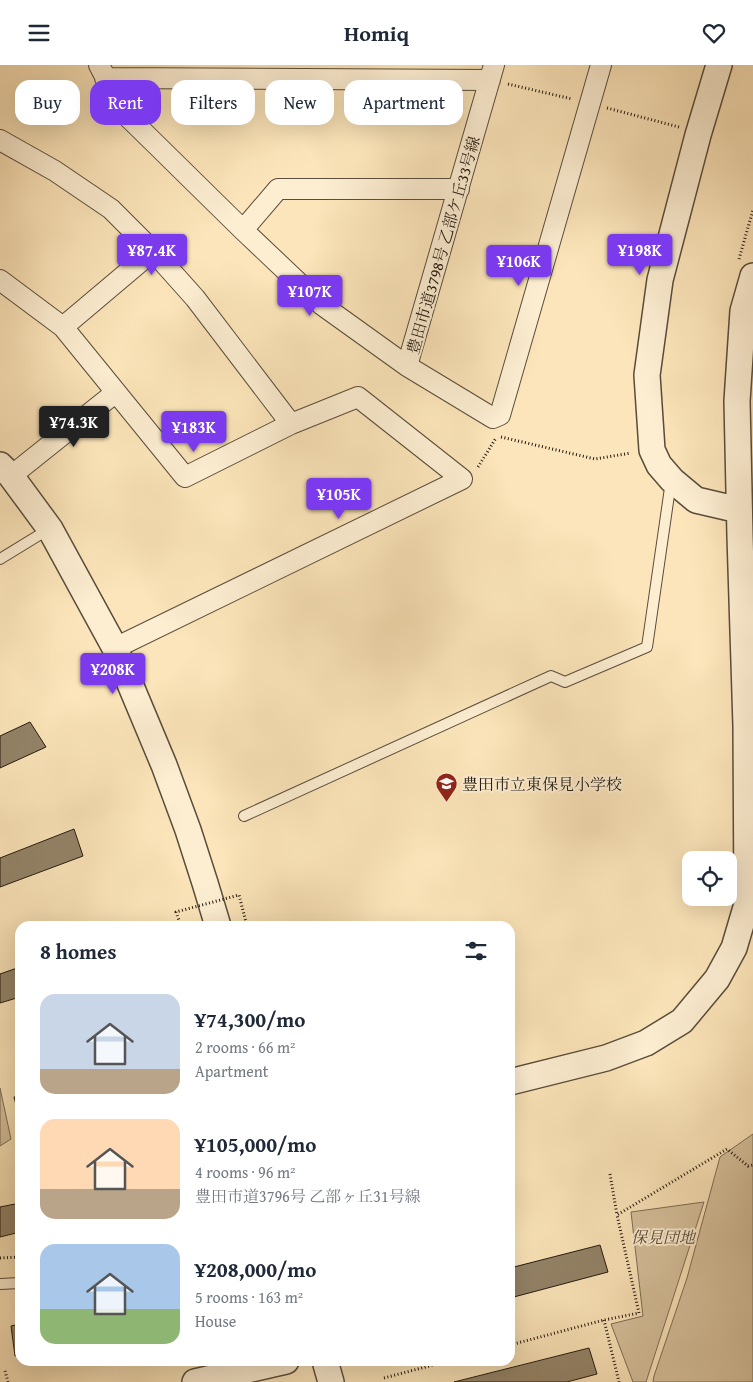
<!DOCTYPE html>
<html lang="en">
<head>
<meta charset="utf-8">
<style>
  :root { --surface:#fff; --page:#f2f2f3; --text:#1f2937; --muted:#747a83; --accent:#7c3aed }
  body { margin:0; font-family:"Gentium Book Plus","Noto Serif JP",serif; background:var(--page); color:var(--text); height:100vh; display:flex; flex-direction:column; font-size:19px; white-space:nowrap }
  * { box-sizing:border-box; margin:0 }
  p { font-size:16px; color:var(--muted) }
  .icon { flex:none; width:28px; height:28px; fill:none; stroke:currentColor; stroke-width:2; stroke-linecap:round; stroke-linejoin:round }
  .map { position:relative; flex:1; overflow:hidden }
  .drawer { position:absolute; left:15px; top:856px; width:500px; height:445px; display:flex; flex-direction:column; background:var(--surface); border-radius:15px; box-shadow:0 5px 20px #0002 }
  .drawer>* { flex:none }
  .guide { position:absolute; left:15px; top:15px; width:500px; height:45px; display:flex; gap:10px }
  .tools { position:absolute; left:682px; top:786px; display:grid; gap:10px }
  .tools a { display:grid; place-items:center; width:55px; height:55px; border-radius:10px; background:var(--surface); box-shadow:0 5px 20px #0002; font-size:25px }
  .price { position:absolute; translate:-50% -42px; padding:0 11px; border-radius:5px; background:var(--accent); color:#fff; font-size:16px; line-height:32px; filter:drop-shadow(0 1px 2px #0008) }
  .price::after { content:''; position:absolute; left:50%; top:30px; width:15px; height:11px; margin-left:-8px; background:inherit; clip-path:polygon(0 0,100% 0,50% 100%) }
  .price.on { background:#222; color:#fff }
  ul { padding:0; list-style:none }
  li { display:flex; align-items:center; gap:15px; height:125px; padding:0 25px }
  li span { display:grid; place-items:center; flex:none; width:140px; height:100px; border-radius:15px; color:#555 }
  li>.icon { margin-inline-start:auto }
  span .icon { width:60px; height:60px; fill:#fffc; stroke-width:1 }
  li b { font-size:21px }
  h2 { display:flex; justify-content:space-between; align-items:center; height:60px; padding:0 25px; font-size:21px }
  .pill { padding:0 18px; border-radius:15px; background:var(--surface); box-shadow:0 5px 20px #0002; font-size:18px; line-height:45px }
  .pill.on { background:var(--accent); color:#fff }
  header { display:flex; justify-content:space-between; align-items:center; height:65px; padding:0 25px; background:var(--surface); font-size:22px; font-weight:600 }
  .map>svg:first-child { display:block }
</style>
</head>
<body>
<header><svg class="icon" aria-label="menu" viewBox="0 0 24 24"><path d="M4 6h16M4 12h16M4 18h16"/></svg>Homiq<svg class="icon" aria-label="heart" viewBox="0 0 24 24"><path d="M12 20l-8-8c-3-5 5-10 8-4 3-6 11-1 8 4z"/></svg></header>
<div class="map">
<svg width="753" height="1317" viewBox="0 0 753 1317">
  <rect width="100%" height="100%" fill="#fce5ba"/>
  <filter id="stains"><feTurbulence type="fractalNoise" baseFrequency=".004" numOctaves="4"/><feColorMatrix values="0 0 0 0 .2 0 0 0 0 .09 0 0 0 0 .02 0 0 0 .5 -.17"/></filter>
  <radialGradient id="worn" r=".72"><stop offset=".6" stop-color="#630" stop-opacity="0"/><stop offset="1" stop-color="#630" stop-opacity=".3"/></radialGradient>
  <path fill="#d7c29d" stroke="#7d6e57" d="M 0,1023 L 11,1074 L 0,1081 Z
    M 753,1069 L 753,1317 L 653,1317 L 654,1311 L 687,1213 L 720,1092 Z
    M 704,1137 L 646,1317 L 633,1317 L 611,1259 L 643,1251 L 631,1147 Z"/>
  <path fill="#948469" stroke="#231a11" d="M 30,657 L 46,682 L 0,703 L 0,671 Z
    M 74,764 L 83,791 L 0,822 L 0,793 Z
    M 20,902 L 20,932 L 0,938 L 0,909 Z
    M 20,1031 L 20,1055 L 14,1032 Z
    M 20,1138 L 20,1167 L 0,1172 L 0,1142 Z
    M 600,1180 L 608,1207 L 510,1233 L 510,1203 Z
    M 20,1259 L 20,1290 L 15,1291 L 11,1261 Z
    M 589,1283 L 597,1309 L 567,1317 L 454,1317 Z"/>
  <g fill="none" stroke-linecap="round" stroke-linejoin="round">
    <defs>
      <path id="service" d="M 0,494 L 49,464
        M 244,751 L 551,611 L 565,617 L 647,582 L 671,416
        M 0,1219 L 20,1218"/>
      <path id="minor" d="M 99,0 L 125,49 L 243,165 L 322,240 L 407,301 L 493,353 L 500,350 L 601,0
        M 105,13 L 490,15
        M 0,75 L 55,106 L 111,144 L 153,186 L 195,233 L 291,359
        M 243,165 L 278,124 L 459,124
        M 0,215 L 63,262 L 185,412 L 291,359 L 358,332 L 462,414 L 115,583
        M 63,262 L 153,186
        M 407,301 L 494,0
        M 11,411 L 115,328"/>
      <path id="tertiary" d="M 719,0 L 698,70 L 660,215 L 647,310 L 652,385 L 659,400 L 672,415 L 696,435 L 739,445
        M 0,400 L 11,411 L 50,464 L 115,583 L 164,700 L 188,765 L 205,818 L 218,861
        M 510,1017 L 606,993 L 646,978 L 682,956 L 717,914 L 734,883 L 747,839 L 746,661 L 740,471 L 737,336 L 743,246 L 753,211
        M 325,1296 L 331,1317
        M 195,1317 L 286,1296"/>
    </defs>
    <use href="#service" stroke="#594d3b" stroke-width="12"/>
    <use href="#minor" stroke="#594d3b" stroke-width="22"/>
    <use href="#tertiary" stroke="#594d3b" stroke-width="28"/>
    <path stroke="#231a11" stroke-width="3" stroke-dasharray="1 2.5" stroke-linecap="butt" d="M 508,19 L 572,34
      M 607,43 L 679,62
      M 739,194 L 753,145
      M 501,372 L 595,394 L 631,388
      M 478,402 L 496,373
      M 610,1109 L 617,1150
      M 0,1193 L 20,1192
      M 604,1255 L 619,1317
      M 510,1280 L 604,1255 L 639,1248 L 617,1150 L 727,1084 L 748,1101 L 753,1100
      M 5,1306 L 8,1317
      M 384,1313 L 448,1296"/>
    <use href="#service" stroke="#fdeed2" stroke-width="10"/>
    <use href="#minor" stroke="#fdeed2" stroke-width="20"/>
    <use href="#tertiary" stroke="#fdeed2" stroke-width="25"/>
    <path stroke="#231a11" stroke-width="3" stroke-dasharray="1 2.5" stroke-linecap="butt" d="M 181,861 L 176,847 L 239,830 L 247,861"/>
  </g>
  <defs>
    <symbol id="school-pin" viewBox="-11 -11 22 30"><path d="M0 17L-7.5 6A9.5 9.5 0 1 1 7.5 6Z" fill="#8f2418" stroke="#fdeed2"/><path d="M0-5L7-2L0 1L-7-2ZM-4 1L0 2.5L4 1V4Q0 6-4 4Z" fill="#fff"/></symbol>
  </defs>
  <g fill-rule="evenodd">
    <use href="#school-pin" x="434" y="706" width="25" height="34"/>
  </g>
  <g text-anchor="middle" stroke-width="4" stroke-linejoin="round" paint-order="stroke">
    <g font-size="16" fill="#231a11" stroke="#fdeed2">
      <text transform="translate(443 180) rotate(-74)" y="6">豊田市道3798号 乙部ケ丘33号線</text>
    </g>
    <g font-size="16" fill="#231a11" stroke="#fdeed2" text-anchor="start">
      <text x="462" y="725">豊田市立東保見小学校</text>
    </g>
    <g font-size="16" font-style="italic" fill="#594c3b" stroke="#fdeed2">
      <text x="663" y="1178">保見団地</text>
    </g>
  </g>
  <rect width="100%" height="100%" filter="url(#stains)"/>
  <rect width="100%" height="100%" fill="url(#worn)"/>
</svg>
<div class="tools">
<a><svg class="icon" aria-label="locate" viewBox="0 0 24 24"><circle cx="12" cy="12" r="6"/><path d="M12 2v4M12 18v4M2 12h4M18 12h4"/></svg></a>
</div>
<b class="price" style="left:152px;top:211px">¥87.4K</b>
<b class="price" style="left:640px;top:211px">¥198K</b>
<b class="price" style="left:519px;top:222px">¥106K</b>
<b class="price" style="left:310px;top:252px">¥107K</b>
<b class="price on" style="left:74px;top:383px">¥74.3K</b>
<b class="price" style="left:194px;top:388px">¥183K</b>
<b class="price" style="left:339px;top:455px">¥105K</b>
<b class="price" style="left:113px;top:630px">¥208K</b>
<div class="guide">
<a class="pill">Buy</a>
<a class="pill on">Rent</a>
<a class="pill">Filters</a>
<a class="pill">New</a>
<a class="pill">Apartment</a>
</div>
<section class="drawer">
<h2>8 homes<svg class="icon" aria-label="filters" viewBox="0 0 24 24"><path d="M4 7h16M4 17h16"/><circle cx="9" cy="7" r="2"/><circle cx="15" cy="17" r="2"/></svg></h2>
<ul>
<li><span style="background:linear-gradient(#c9d6e8 75%,#b9a48a 0)"><svg class="icon" aria-label="home" viewBox="0 0 24 24"><path d="M3 11l9-7 9 7M6 9v11h12V9"/></svg></span><div><b>¥74,300/mo</b><p>2 rooms · 66 m²</p><p>Apartment</p></div></li>
<li><span style="background:linear-gradient(#ffd9b3 70%,#b9a48a 0)"><svg class="icon" aria-label="home" viewBox="0 0 24 24"><path d="M3 11l9-7 9 7M6 9v11h12V9"/></svg></span><div><b>¥105,000/mo</b><p>4 rooms · 96 m²</p><p>豊田市道3796号 乙部ヶ丘31号線</p></div></li>
<li><span style="background:linear-gradient(#a9c7e8 65%,#8fb573 0)"><svg class="icon" aria-label="home" viewBox="0 0 24 24"><path d="M3 11l9-7 9 7M6 9v11h12V9"/></svg></span><div><b>¥208,000/mo</b><p>5 rooms · 163 m²</p><p>House</p></div></li>
</ul>
</section>
</div>
</body>
</html>
